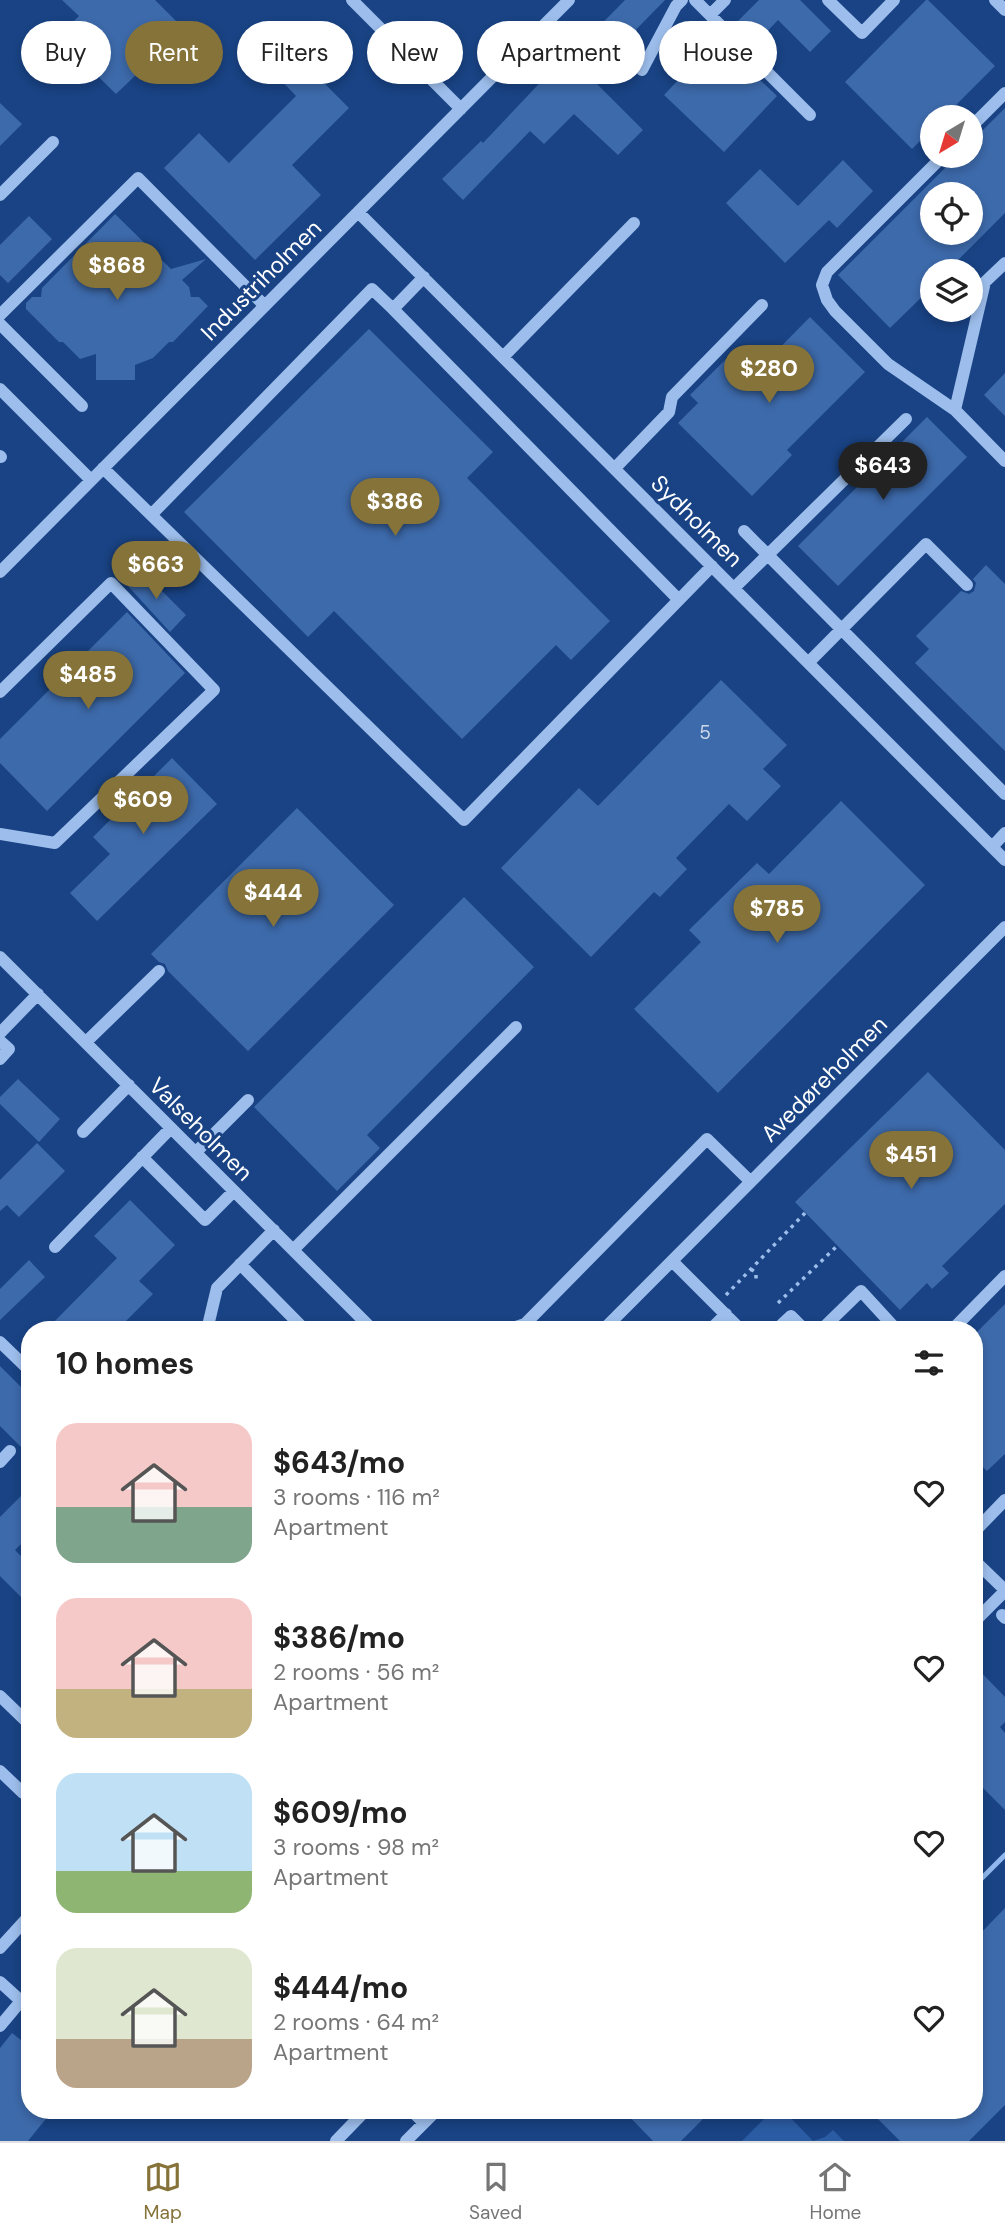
<!DOCTYPE html>
<html lang="en">
<head>
<meta charset="utf-8">
<style>
  :root { --surface:#fff; --page:#f2f2f2; --text:#222; --muted:#767676; --line:#e0e0e0; --accent:#85733a }
  body { margin:0; font-family:"DM Sans",sans-serif; background:var(--page); color:var(--text); height:100vh; display:flex; flex-direction:column; font-size:26px; white-space:nowrap }
  * { box-sizing:border-box; margin:0 }
  p { font-size:23px; color:var(--muted) }
  .icon { flex:none; width:38px; height:38px; fill:none; stroke:currentColor; stroke-width:2; stroke-linecap:round; stroke-linejoin:round }
  .map { position:relative; flex:1; overflow:hidden }
  .drawer { position:absolute; left:21px; top:1321px; width:962px; height:798px; display:flex; flex-direction:column; background:var(--surface); border-radius:28px; box-shadow:0 4px 10px #0003 }
  .drawer>* { flex:none }
  .hud { position:absolute; left:21px; top:21px; width:964px; height:63px; display:flex; gap:14px }
  .needle { width:46px; rotate:218deg }
  .controls { position:absolute; left:920px; top:105px; display:grid; gap:14px }
  .controls a { display:grid; place-items:center; width:63px; height:63px; border-radius:50%; background:var(--surface); box-shadow:0 4px 10px #0003; font-size:35px }
  .price { position:absolute; translate:-50% -60px; padding:0 16px; border-radius:24px; background:var(--accent); color:#fff; font-size:23px; line-height:46px; filter:drop-shadow(0 2px 4px #0008) }
  .price::after { content:''; position:absolute; left:50%; top:42px; width:21px; height:16px; margin-left:-10px; background:inherit; clip-path:polygon(0 0,100% 0,50% 100%) }
  .price.selected { background:#222; color:#fff }
  ul { padding:0; list-style:none }
  li { display:flex; align-items:center; gap:21px; height:175px; padding:0 35px }
  li span { display:grid; place-items:center; flex:none; width:196px; height:140px; border-radius:21px; color:#555 }
  li>.icon { margin-inline-start:auto }
  span .icon { width:84px; height:84px; fill:#fffc; stroke-width:1 }
  li b { font-size:30px }
  h2 { display:flex; justify-content:space-between; align-items:center; height:84px; padding:0 35px; font-size:30px }
  .tag { padding:0 24px; border-radius:32px; background:var(--surface); box-shadow:0 4px 10px #0003; font-size:24px; line-height:63px }
  .tag.selected { background:var(--accent); color:#fff }
  .menu { display:flex; justify-content:space-around; align-items:center; height:98px; border-top:2px solid var(--line); background:var(--surface); font-size:19px; color:var(--muted) }
  .menu a { display:grid; justify-items:center; gap:4px }
  .menu .selected { color:var(--accent) }
  .map>svg:first-child { display:block }
</style>
</head>
<body>
<div class="map">
<svg width="1005" height="2141" viewBox="0 0 1005 2141">
  <rect width="100%" height="100%" fill="#194384"/>
  <path fill="#2b5ca3" d="M 773,2110 L 784,2111 L 813,2141 L 825,2137 L 833,2130 L 844,2141 L 742,2141 Z"/>
  <g fill="none" stroke-linecap="round" stroke-linejoin="round">
    <path stroke="#90b8ee" stroke-width="5" d="M 975,1885 L 1005,1855"/>
  </g>
  <path fill="#3d6aab" fill-rule="evenodd" d="M 62,0 L 155,0 L 184,29 L 116,94 L 58,37 L 79,16 Z
    M 625,0 L 665,0 L 619,47 L 614,41 L 584,71 L 643,130 L 618,155 L 574,114 L 544,144 L 530,131 L 463,200 L 442,179 L 481,141 L 483,143 L 552,70 L 567,55 L 569,57 Z
    M 759,0 L 800,0 L 831,31 L 810,52 L 778,20 L 753,46 L 733,26 Z
    M 926,0 L 928,0 L 995,66 L 944,117 L 933,117 L 933,128 L 912,149 L 845,82 Z
    M 721,38 L 741,58 L 739,60 L 777,96 L 724,152 L 664,95 L 717,39 L 718,40 Z
    M 280,39 L 349,108 L 292,165 L 321,195 L 255,260 L 164,168 L 199,133 L 229,163 L 296,96 L 260,58 Z
    M 0,103 L 22,124 L 0,146 Z
    M 1005,108 L 1005,213 L 947,271 L 933,271 L 933,286 L 890,328 L 838,275 L 957,156 L 971,156 L 971,142 ZM 933,194 L 971,194 L 971,233 L 933,233 Z
    M 843,160 L 873,191 L 837,228 L 829,220 L 785,263 L 726,203 L 760,169 L 798,206 Z
    M 115,214 L 171,269 L 206,259 L 182,280 L 189,287 L 191,297 L 199,297 L 208,306 L 173,342 L 169,342 L 153,358 L 135,365 L 135,380 L 96,380 L 96,354 L 80,359 L 63,342 L 59,342 L 26,309 L 26,303 L 32,297 L 41,297 L 42,288 Z
    M 29,216 L 52,239 L 8,283 L 0,275 L 0,245 Z
    M 810,317 L 865,372 L 787,450 L 792,455 L 752,496 L 678,423 L 698,403 L 690,395 L 726,359 L 748,380 Z
    M 369,329 L 493,452 L 467,478 L 610,621 L 571,660 L 556,645 L 462,739 L 334,611 L 308,637 L 184,512 Z
    M 1005,373 L 1005,416 L 984,395 Z
    M 927,417 L 967,457 L 838,586 L 798,546 Z
    M 986,565 L 1005,584 L 1005,751 L 915,663 L 929,649 L 916,636 L 961,591 L 969,594 L 974,591 L 976,583 L 973,579 Z
    M 141,570 L 186,615 L 170,632 L 127,585 Z
    M 127,612 L 185,673 L 47,811 L 0,763 L 0,739 Z
    M 721,680 L 787,745 L 763,769 L 781,786 L 747,821 L 729,804 L 676,858 L 687,869 L 660,897 L 654,892 L 591,957 L 501,868 L 579,788 L 598,806 Z
    M 172,758 L 217,804 L 97,921 L 70,893 L 110,854 L 93,837 Z
    M 841,801 L 925,885 L 718,1093 L 634,1009 L 701,942 L 689,930 L 757,863 L 769,874 Z
    M 297,808 L 394,905 L 248,1051 L 168,971 L 165,964 L 159,962 L 151,954 Z
    M 464,897 L 534,967 L 367,1135 L 380,1148 L 337,1191 L 254,1107 Z
    M 928,1072 L 1005,1150 L 1005,1204 L 942,1266 L 949,1273 L 932,1289 L 927,1283 L 900,1310 L 795,1202 Z
    M 18,1079 L 60,1119 L 39,1142 L 0,1104 L 0,1097 Z
    M 37,1143 L 65,1171 L 19,1217 L 7,1205 L 0,1211 L 0,1180 Z
    M 130,1200 L 175,1245 L 139,1281 L 153,1294 L 117,1330 L 46,1330 L 117,1258 L 94,1236 Z
    M 29,1260 L 45,1277 L 0,1320 L 0,1289 Z
    M 1005,1304 L 1005,1454 L 987,1471 L 975,1459 L 975,1334 Z
    M 0,1366 L 30,1396 L 30,1440 L 22,1448 L 0,1426 Z
    M 30,1487 L 30,1535 L 15,1550 L 30,1565 L 30,1606 L 0,1576 L 0,1517 Z
    M 975,1666 L 1005,1697 L 1005,1722 L 1000,1727 L 1005,1733 L 1005,1810 L 975,1780 Z
    M 1005,1908 L 1005,2105 L 969,2141 L 900,2141 L 869,2110 L 975,2110 L 975,1939 Z
    M 12,2033 L 30,2047 L 30,2110 L 53,2110 L 28,2141 L 0,2141 L 0,2048 Z
    M 623,2110 L 712,2110 L 681,2141 L 653,2141 Z"/>
  <g fill="none" stroke-linecap="round" stroke-linejoin="round">
    <path stroke="#9dbeec" stroke-width="3.5" stroke-dasharray="3.5 5" stroke-linecap="butt" d="M 751,1269 L 756,1273 L 756,1281
      M 726,1295 L 805,1213
      M 778,1303 L 837,1246"/>
    <path stroke="#9dbeec" stroke-width="12" d="M 352,0 L 461,109
      M 695,0 L 810,115
      M 828,0 L 862,33 L 894,0
      M 995,0 L 1005,10
      M 710,15 L 725,0
      M 642,70 L 676,6 L 682,0
      M 971,127 L 1005,93
      M 943,156 L 827,272 L 822,285 L 827,300 L 835,311 L 888,364 L 955,410
      M 0,195 L 53,142
      M 358,212 L 1005,860
      M 1005,263 L 985,282 L 955,410 L 1005,461
      M 393,309 L 679,600
      M 0,315 L 138,178 L 265,306
      M 0,324 L 82,406
      M 503,357 L 634,223
      M 0,389 L 91,480
      M 0,456 L 1,457
      M 103,468 L 464,820 L 712,566
      M 615,468 L 669,412 L 672,397 L 762,305
      M 151,515 L 372,289 L 393,309 L 424,277
      M 744,531 L 1005,794
      M 0,572 L 569,0
      M 734,588 L 906,419
      M 809,662 L 926,544 L 967,585
      M 0,692 L 111,583 L 214,690 L 55,843 L 0,834
      M 992,847 L 1005,833
      M 0,957 L 373,1330
      M 0,1033 L 38,994
      M 0,1041 L 9,1049 L 0,1059
      M 86,1042 L 159,971
      M 83,1132 L 129,1085
      M 196,1152 L 248,1100
      M 142,1157 L 205,1220 L 234,1191
      M 55,1247 L 171,1128
      M 293,1250 L 516,1027
      M 672,1261 L 741,1330
      M 240,1264 L 305,1330
      M 207,1330 L 217,1288 L 274,1230
      M 507,1330 L 525,1324 L 707,1139 L 750,1181
      M 603,1330 L 1005,927
      M 710,1330 L 726,1314
      M 776,1330 L 791,1316 L 805,1330
      M 821,1330 L 861,1291 L 895,1328 L 893,1330
      M 952,1330 L 1005,1276
      M 0,1342 L 30,1371
      M 0,1462 L 10,1451
      M 975,1531 L 1005,1500
      M 975,1561 L 1005,1590
      M 1002,1615 L 1005,1618
      M 975,1621 L 1005,1591
      M 0,1696 L 30,1725
      M 0,1771 L 23,1793
      M 0,1948 L 30,1915
      M 0,1982 L 21,2001 L 0,2026
      M 411,2110 L 424,2123
      M 336,2141 L 366,2110
      M 406,2141 L 437,2110"/>
  </g>
  <g text-anchor="middle" stroke-width="6" stroke-linejoin="round" paint-order="stroke">
    <g font-size="19" fill="#cedaea">
      <text x="705" y="739">5</text>
    </g>
    <g font-size="23" fill="#fff" stroke="#194384">
      <text transform="translate(261 280) rotate(-45)" y="8">Industriholmen</text>
      <text transform="translate(697 521) rotate(45)" y="8">Sydholmen</text>
      <text transform="translate(824 1079) rotate(-45)" y="8">Avedøreholmen</text>
      <text transform="translate(201 1129) rotate(45)" y="8">Valseholmen</text>
    </g>
  </g>
</svg>
<div class="controls">
<a><svg class="needle" viewBox="-14 -14 28 28"><path d="M0-13l5 13h-10z" fill="#e53935"/><path d="M0 13l5-13h-10z" fill="#767676"/></svg></a>
<a><svg class="icon" aria-label="locate" viewBox="0 0 24 24"><circle cx="12" cy="12" r="6"/><path d="M12 2v4M12 18v4M2 12h4M18 12h4"/></svg></a>
<a><svg class="icon" aria-label="layers" viewBox="0 0 24 24"><path d="M12 4l9 5-9 5-9-5zM3 14l9 5 9-5"/></svg></a>
</div>
<b class="price" style="left:117px;top:302px">$868</b>
<b class="price" style="left:769px;top:405px">$280</b>
<b class="price selected" style="left:883px;top:502px">$643</b>
<b class="price" style="left:395px;top:538px">$386</b>
<b class="price" style="left:156px;top:601px">$663</b>
<b class="price" style="left:88px;top:711px">$485</b>
<b class="price" style="left:143px;top:836px">$609</b>
<b class="price" style="left:273px;top:929px">$444</b>
<b class="price" style="left:777px;top:945px">$785</b>
<b class="price" style="left:911px;top:1191px">$451</b>
<div class="hud">
<a class="tag">Buy</a>
<a class="tag selected">Rent</a>
<a class="tag">Filters</a>
<a class="tag">New</a>
<a class="tag">Apartment</a>
<a class="tag">House</a>
</div>
<section class="drawer">
<h2>10 homes<svg class="icon" aria-label="filters" viewBox="0 0 24 24"><path d="M4 7h16M4 17h16"/><circle cx="9" cy="7" r="2"/><circle cx="15" cy="17" r="2"/></svg></h2>
<ul>
<li><span style="background:linear-gradient(#f6c9c9 60%,#7fa58c 0)"><svg class="icon" aria-label="home" viewBox="0 0 24 24"><path d="M3 11l9-7 9 7M6 9v11h12V9"/></svg></span><div><b>$643/mo</b><p>3 rooms · 116 m²</p><p>Apartment</p></div><svg class="icon" aria-label="heart" viewBox="0 0 24 24"><path d="M12 20l-8-8c-3-5 5-10 8-4 3-6 11-1 8 4z"/></svg></li>
<li><span style="background:linear-gradient(#f6c9c9 65%,#c2b280 0)"><svg class="icon" aria-label="home" viewBox="0 0 24 24"><path d="M3 11l9-7 9 7M6 9v11h12V9"/></svg></span><div><b>$386/mo</b><p>2 rooms · 56 m²</p><p>Apartment</p></div><svg class="icon" aria-label="heart" viewBox="0 0 24 24"><path d="M12 20l-8-8c-3-5 5-10 8-4 3-6 11-1 8 4z"/></svg></li>
<li><span style="background:linear-gradient(#bfe0f5 70%,#8fb573 0)"><svg class="icon" aria-label="home" viewBox="0 0 24 24"><path d="M3 11l9-7 9 7M6 9v11h12V9"/></svg></span><div><b>$609/mo</b><p>3 rooms · 98 m²</p><p>Apartment</p></div><svg class="icon" aria-label="heart" viewBox="0 0 24 24"><path d="M12 20l-8-8c-3-5 5-10 8-4 3-6 11-1 8 4z"/></svg></li>
<li><span style="background:linear-gradient(#dfe7d0 65%,#b9a48a 0)"><svg class="icon" aria-label="home" viewBox="0 0 24 24"><path d="M3 11l9-7 9 7M6 9v11h12V9"/></svg></span><div><b>$444/mo</b><p>2 rooms · 64 m²</p><p>Apartment</p></div><svg class="icon" aria-label="heart" viewBox="0 0 24 24"><path d="M12 20l-8-8c-3-5 5-10 8-4 3-6 11-1 8 4z"/></svg></li>
</ul>
</section>
</div>
<nav class="menu">
<a class="selected"><svg class="icon" aria-label="map" viewBox="0 0 24 24"><path d="M3 6l6-2 6 2 6-2v14l-6 2-6-2-6 2zM9 4v14M15 6v14"/></svg>Map</a>
<a><svg class="icon" aria-label="saved" viewBox="0 0 24 24"><path d="M7 4h10v16l-5-4-5 4z"/></svg>Saved</a>
<a><svg class="icon" aria-label="home" viewBox="0 0 24 24"><path d="M3 11l9-7 9 7M6 9v11h12V9"/></svg>Home</a>
</nav>
</body>
</html>
